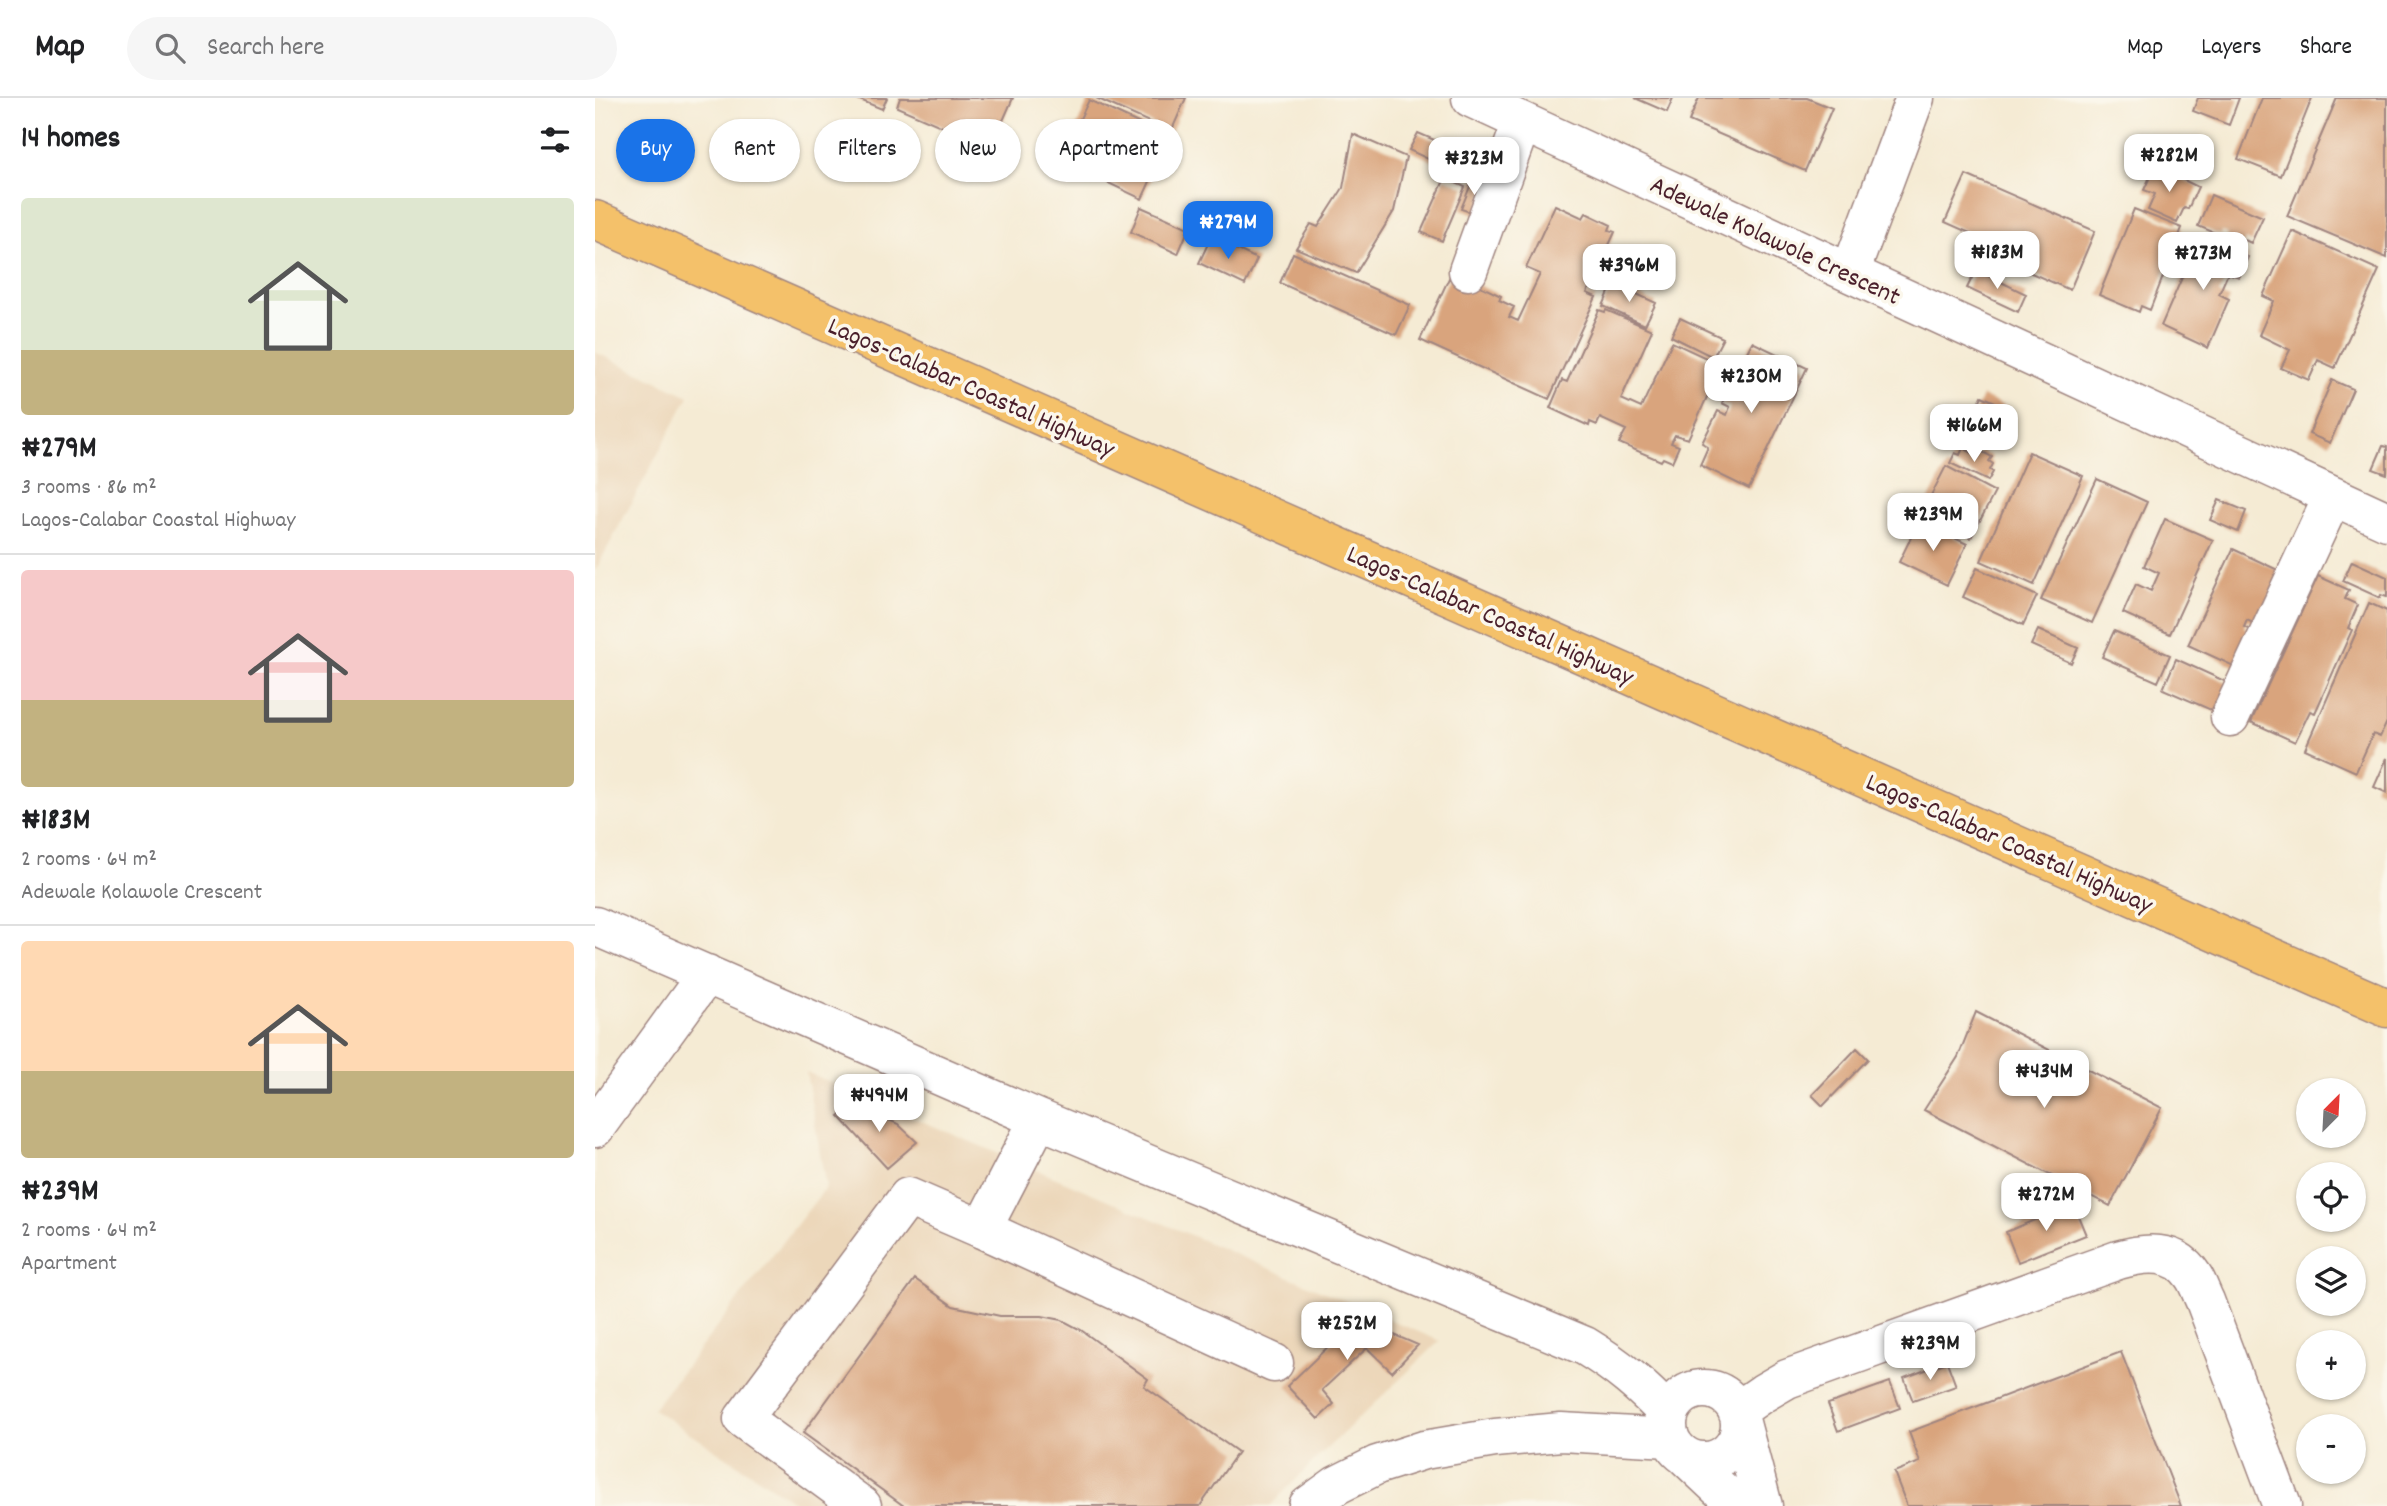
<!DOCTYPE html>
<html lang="en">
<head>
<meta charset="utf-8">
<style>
  :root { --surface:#fff; --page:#f6f6f6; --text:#202124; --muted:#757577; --line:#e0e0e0; --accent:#1a73e8 }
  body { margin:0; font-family:Dekko,sans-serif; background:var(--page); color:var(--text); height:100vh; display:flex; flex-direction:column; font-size:26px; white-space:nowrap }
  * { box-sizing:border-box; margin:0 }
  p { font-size:23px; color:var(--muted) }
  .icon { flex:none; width:38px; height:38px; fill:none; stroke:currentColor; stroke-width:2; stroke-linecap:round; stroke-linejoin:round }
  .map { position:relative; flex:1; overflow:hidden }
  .details { display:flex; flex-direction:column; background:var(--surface); width:595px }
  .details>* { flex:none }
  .top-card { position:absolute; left:21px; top:21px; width:665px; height:63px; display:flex; gap:14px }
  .needle { width:46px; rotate:24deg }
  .fabs { position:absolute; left:1701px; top:980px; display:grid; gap:14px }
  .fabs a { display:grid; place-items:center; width:70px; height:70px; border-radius:50%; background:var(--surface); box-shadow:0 2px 5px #0004; font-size:35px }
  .price { position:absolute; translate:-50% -60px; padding:0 16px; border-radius:14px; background:#fff; color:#222; font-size:23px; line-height:46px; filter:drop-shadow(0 2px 4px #0008) }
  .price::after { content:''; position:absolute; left:50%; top:42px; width:21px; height:16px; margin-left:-10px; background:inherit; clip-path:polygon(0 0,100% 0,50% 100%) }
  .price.selected { background:var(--accent); color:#fff }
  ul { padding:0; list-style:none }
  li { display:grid; align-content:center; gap:14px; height:371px; padding:0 21px }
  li+li { border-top:2px solid var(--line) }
  li span { display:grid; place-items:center; height:217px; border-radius:7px; color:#555 }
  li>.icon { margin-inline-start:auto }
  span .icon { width:126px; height:126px; fill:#fffc; stroke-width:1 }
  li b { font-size:30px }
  h2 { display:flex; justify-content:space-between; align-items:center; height:84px; padding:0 21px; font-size:30px }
  .pill { padding:0 24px; border-radius:32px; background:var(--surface); box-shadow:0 2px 5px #0004; font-size:24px; line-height:63px }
  .pill.selected { background:var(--accent); color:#fff }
  header { display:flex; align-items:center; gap:42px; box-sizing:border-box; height:98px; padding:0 35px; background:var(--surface); border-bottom:2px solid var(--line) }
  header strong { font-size:33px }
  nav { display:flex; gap:38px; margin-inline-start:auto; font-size:24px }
  .search { width:490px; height:63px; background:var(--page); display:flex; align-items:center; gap:18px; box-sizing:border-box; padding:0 24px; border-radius:38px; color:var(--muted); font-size:26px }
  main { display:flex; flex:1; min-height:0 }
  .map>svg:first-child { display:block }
</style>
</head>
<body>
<header>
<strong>Map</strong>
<div class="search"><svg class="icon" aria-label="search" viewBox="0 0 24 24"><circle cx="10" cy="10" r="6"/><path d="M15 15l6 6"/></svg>Search here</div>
<nav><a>Map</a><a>Layers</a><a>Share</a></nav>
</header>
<main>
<section class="details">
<h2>14 homes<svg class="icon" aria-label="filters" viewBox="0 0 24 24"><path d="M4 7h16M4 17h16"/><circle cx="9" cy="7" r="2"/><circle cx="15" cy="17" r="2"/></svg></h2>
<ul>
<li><span style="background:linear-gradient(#dfe7d0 70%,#c2b280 0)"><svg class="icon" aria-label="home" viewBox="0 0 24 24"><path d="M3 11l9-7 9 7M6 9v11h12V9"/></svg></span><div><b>₦279M</b><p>3 rooms · 86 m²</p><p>Lagos-Calabar Coastal Highway</p></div></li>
<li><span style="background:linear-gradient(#f6c9c9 60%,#c2b280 0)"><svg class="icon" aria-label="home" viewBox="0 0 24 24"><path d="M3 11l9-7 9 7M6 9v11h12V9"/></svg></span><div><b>₦183M</b><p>2 rooms · 64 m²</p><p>Adewale Kolawole Crescent</p></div></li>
<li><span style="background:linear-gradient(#ffd9b3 60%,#c2b280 0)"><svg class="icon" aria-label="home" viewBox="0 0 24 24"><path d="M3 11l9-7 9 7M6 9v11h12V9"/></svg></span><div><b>₦239M</b><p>2 rooms · 64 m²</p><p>Apartment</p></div></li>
</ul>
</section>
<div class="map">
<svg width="1792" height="1408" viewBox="0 0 1792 1408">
  <rect width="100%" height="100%" fill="#fbf7ec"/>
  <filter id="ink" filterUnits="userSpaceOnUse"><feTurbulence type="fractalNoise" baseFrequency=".0143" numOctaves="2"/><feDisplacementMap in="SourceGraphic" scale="14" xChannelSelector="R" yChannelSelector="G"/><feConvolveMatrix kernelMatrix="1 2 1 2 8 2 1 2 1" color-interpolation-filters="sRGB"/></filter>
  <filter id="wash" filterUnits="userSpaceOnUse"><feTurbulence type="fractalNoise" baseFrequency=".00686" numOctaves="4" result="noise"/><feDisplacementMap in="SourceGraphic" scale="28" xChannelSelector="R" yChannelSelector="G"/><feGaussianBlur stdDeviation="1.57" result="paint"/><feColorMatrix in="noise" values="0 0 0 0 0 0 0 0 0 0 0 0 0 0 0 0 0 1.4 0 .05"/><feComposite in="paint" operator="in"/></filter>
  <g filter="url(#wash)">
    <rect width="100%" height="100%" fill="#f5ebd4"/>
    <path fill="#ecd7ba" d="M 0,254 L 94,298 L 0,473 Z
      M 211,974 L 845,1243 L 725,1357 L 675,1408 L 206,1408 L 58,1311 L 231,1089 Z"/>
    <g id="blocks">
      <path fill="#d9a47d" d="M 260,0 L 292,0 L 287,11 Z
        M 305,0 L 418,0 L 396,50 L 302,9 Z
        M 501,0 L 591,0 L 576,34 Z
        M 1040,0 L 1078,0 L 1072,14 Z
        M 1104,0 L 1212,0 L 1237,10 L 1210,73 L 1094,23 Z
        M 1603,0 L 1644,0 L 1634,27 L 1598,13 Z
        M 1667,0 L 1717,0 L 1686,78 L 1643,61 Z
        M 1742,0 L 1792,0 L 1792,160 L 1692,118 Z
        M 494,2 L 575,40 L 547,101 L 465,62 Z
        M 823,35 L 858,50 L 850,69 L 814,52 Z
        M 758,36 L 811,59 L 799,113 L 761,175 L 701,150 L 716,126 L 723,129 L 748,90 Z
        M 867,53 L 890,63 L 882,80 L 859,69 Z
        M 1560,68 L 1603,89 L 1593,111 L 1589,110 L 1582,125 L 1553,112 L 1560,96 L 1549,92 Z
        M 1371,77 L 1500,133 L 1475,192 L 1370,146 L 1375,135 L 1350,124 Z
        M 850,80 L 870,89 L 847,143 L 826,134 Z
        M 878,81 L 892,86 L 881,116 L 866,111 Z
        M 1616,97 L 1668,119 L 1656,145 L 1650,142 L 1648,146 L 1631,139 L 1632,136 L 1626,134 L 1625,137 L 1603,128 Z
        M 960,107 L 988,120 L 991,115 L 1016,127 L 1014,132 L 1020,134 L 992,195 L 1001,199 L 954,301 L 825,242 L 854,180 L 873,188 L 875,183 L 906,198 L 904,202 L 919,209 L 914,219 L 923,223 L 945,176 L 931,170 Z
        M 546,109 L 594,130 L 583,156 L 536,134 Z
        M 1539,111 L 1587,130 L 1555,212 L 1546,208 L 1544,214 L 1504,197 Z
        M 1697,133 L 1784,172 L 1740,270 L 1723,262 L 1714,282 L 1686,270 L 1695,252 L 1664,237 L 1679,203 L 1668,198 Z
        M 1605,138 L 1653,159 L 1644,179 L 1633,175 L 1624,196 L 1634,201 L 1613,250 L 1566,228 Z
        M 616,139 L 662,161 L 650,187 L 604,165 Z
        M 698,155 L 815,207 L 801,237 L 685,185 Z
        M 1381,172 L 1431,196 L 1423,214 L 1372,190 Z
        M 1018,185 L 1061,205 L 1050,227 L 1008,208 Z
        M 1004,212 L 1010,214 L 1011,212 L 1057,232 L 1026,301 L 1046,310 L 1077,244 L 1120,264 L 1119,267 L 1125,270 L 1093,341 L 1080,337 L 1076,345 L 1084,348 L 1077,364 L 1068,360 L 1066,363 L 1024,345 L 1031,332 L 1005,320 L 1002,327 L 995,324 L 994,328 L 955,310 L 967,282 L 972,284 Z
        M 1085,220 L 1128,240 L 1118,259 L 1076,238 Z
        M 1157,244 L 1212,270 L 1154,391 L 1105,367 L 1113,349 L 1107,345 L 1123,313 L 1132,317 L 1135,309 L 1127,305 Z
        M 1737,282 L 1758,291 L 1735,345 L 1714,336 Z
        M 1387,298 L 1413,310 L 1400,338 L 1374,326 Z
        M 1788,348 L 1792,349 L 1792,376 L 1778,371 Z
        M 1368,350 L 1383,358 L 1386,353 L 1397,359 L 1394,363 L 1398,366 L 1395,372 L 1398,374 L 1393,383 L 1355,365 L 1360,355 L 1365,357 Z
        M 1434,354 L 1488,378 L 1439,487 L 1386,463 Z
        M 1351,368 L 1400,394 L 1376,440 L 1327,415 Z
        M 1502,381 L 1552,404 L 1497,525 L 1446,502 Z
        M 1624,402 L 1651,413 L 1643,434 L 1615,422 Z
        M 1570,421 L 1618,442 L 1575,536 L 1528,515 L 1541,486 L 1556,493 L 1564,475 L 1549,468 Z
        M 1324,423 L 1372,446 L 1352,487 L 1304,464 Z
        M 1638,451 L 1687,474 L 1662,527 L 1652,522 L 1649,529 L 1659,534 L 1643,570 L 1593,547 Z
        M 1757,463 L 1792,479 L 1792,499 L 1786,497 L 1785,500 L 1748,483 Z
        M 1382,470 L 1442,498 L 1428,527 L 1368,499 Z
        M 1723,478 L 1754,492 L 1750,501 L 1763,507 L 1753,530 L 1757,532 L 1720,615 L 1715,613 L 1700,644 L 1656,624 Z
        M 1774,505 L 1792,513 L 1792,624 L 1785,639 L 1778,636 L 1761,674 L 1710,651 Z
        M 1443,532 L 1483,550 L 1476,565 L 1436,547 Z
        M 1519,533 L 1575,557 L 1563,584 L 1507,559 Z
        M 1581,561 L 1636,586 L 1623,615 L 1568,591 Z
        M 1792,660 L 1792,695 L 1779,689 Z
        M 1381,914 L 1567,1010 L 1515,1108 L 1329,1012 L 1363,959 Z
        M 1262,950 L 1273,961 L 1228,1008 L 1217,997 Z
        M 260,1007 L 303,1026 L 322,1044 L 292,1070 L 244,1018 Z
        M 1478,1106 L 1491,1137 L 1423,1164 L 1411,1134 Z
        M 320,1181 L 358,1208 L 405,1218 L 447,1218 L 467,1222 L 486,1232 L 553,1281 L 549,1288 L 643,1354 L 605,1408 L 309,1408 L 208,1335 Z
        M 762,1221 L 823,1247 L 797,1274 L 772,1250 L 727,1292 L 739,1306 L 723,1321 L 692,1288 Z
        M 1526,1254 L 1586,1408 L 1312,1408 L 1299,1374 L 1325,1364 L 1314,1334 Z
        M 1352,1264 L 1361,1288 L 1318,1303 L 1309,1280 Z
        M 1295,1284 L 1305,1310 L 1243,1333 L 1233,1306 Z"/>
    </g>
  </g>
  <g filter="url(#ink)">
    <use href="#blocks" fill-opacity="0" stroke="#a08580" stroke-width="2"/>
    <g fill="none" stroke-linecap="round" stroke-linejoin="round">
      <defs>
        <path id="minor" d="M 876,0 L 1792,423
          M 873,173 L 927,24
          M 1255,175 L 1320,0
          M 1635,619 L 1738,398
          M 0,828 L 444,1021 L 990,1248 C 1023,1268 1047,1288 1074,1317
          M 444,1021 L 387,1131 L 679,1265
          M 0,1030 L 112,876
          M1073 1327a36 36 0 1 1 72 0a36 36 0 1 1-72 0Z
          M 1142,1313 L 1168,1295 L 1192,1281 L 1523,1162 C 1550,1154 1581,1151 1598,1178 C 1603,1185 1606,1195 1610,1203 L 1687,1408
          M 1146,1325 L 1168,1408
          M 1091,1359 L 1143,1408
          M 267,1408 L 148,1321 L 313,1099 L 387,1131
          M 713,1408 L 742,1387 L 782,1367 L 829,1352 L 900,1340 L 966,1334 L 1075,1340"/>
        <path id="highway" d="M 0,122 L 1792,910"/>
      </defs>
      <use href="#minor" stroke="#a08580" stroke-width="41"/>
      <use href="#highway" stroke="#a08580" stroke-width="41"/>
      <use href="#minor" stroke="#fff" stroke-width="38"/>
      <use href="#highway" stroke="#f4c16a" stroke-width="38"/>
    </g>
  </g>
  <g text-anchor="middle" stroke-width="7" stroke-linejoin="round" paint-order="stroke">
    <g font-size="26" fill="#4a1f2b" stroke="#fbf7ec">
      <text transform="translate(1181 141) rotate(25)" y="9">Adewale Kolawole Crescent</text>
      <text transform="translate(377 288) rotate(24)" y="9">Lagos-Calabar Coastal Highway</text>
      <text transform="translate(896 516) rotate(24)" y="9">Lagos-Calabar Coastal Highway</text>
      <text transform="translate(1415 744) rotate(24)" y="9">Lagos-Calabar Coastal Highway</text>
    </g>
  </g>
</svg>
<div class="fabs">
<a><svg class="needle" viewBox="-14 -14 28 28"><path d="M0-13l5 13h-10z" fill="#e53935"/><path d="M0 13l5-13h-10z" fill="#757577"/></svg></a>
<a><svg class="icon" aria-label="locate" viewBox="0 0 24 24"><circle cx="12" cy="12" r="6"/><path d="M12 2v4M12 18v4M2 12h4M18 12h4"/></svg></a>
<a><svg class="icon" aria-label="layers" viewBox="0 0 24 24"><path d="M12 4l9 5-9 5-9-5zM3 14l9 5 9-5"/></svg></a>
<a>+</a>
<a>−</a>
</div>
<b class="price" style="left:1574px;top:96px">₦282M</b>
<b class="price" style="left:879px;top:99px">₦323M</b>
<b class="price selected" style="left:633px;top:163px">₦279M</b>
<b class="price" style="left:1402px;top:193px">₦183M</b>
<b class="price" style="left:1608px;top:194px">₦273M</b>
<b class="price" style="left:1034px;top:206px">₦396M</b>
<b class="price" style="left:1156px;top:317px">₦230M</b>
<b class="price" style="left:1379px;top:366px">₦166M</b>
<b class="price" style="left:1338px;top:455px">₦239M</b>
<b class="price" style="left:1449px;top:1012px">₦434M</b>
<b class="price" style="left:284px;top:1036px">₦494M</b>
<b class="price" style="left:1451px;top:1135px">₦272M</b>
<b class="price" style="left:752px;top:1264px">₦252M</b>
<b class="price" style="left:1335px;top:1284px">₦239M</b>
<div class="top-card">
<a class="pill selected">Buy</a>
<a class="pill">Rent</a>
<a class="pill">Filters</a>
<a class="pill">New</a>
<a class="pill">Apartment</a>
</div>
</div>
</main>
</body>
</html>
